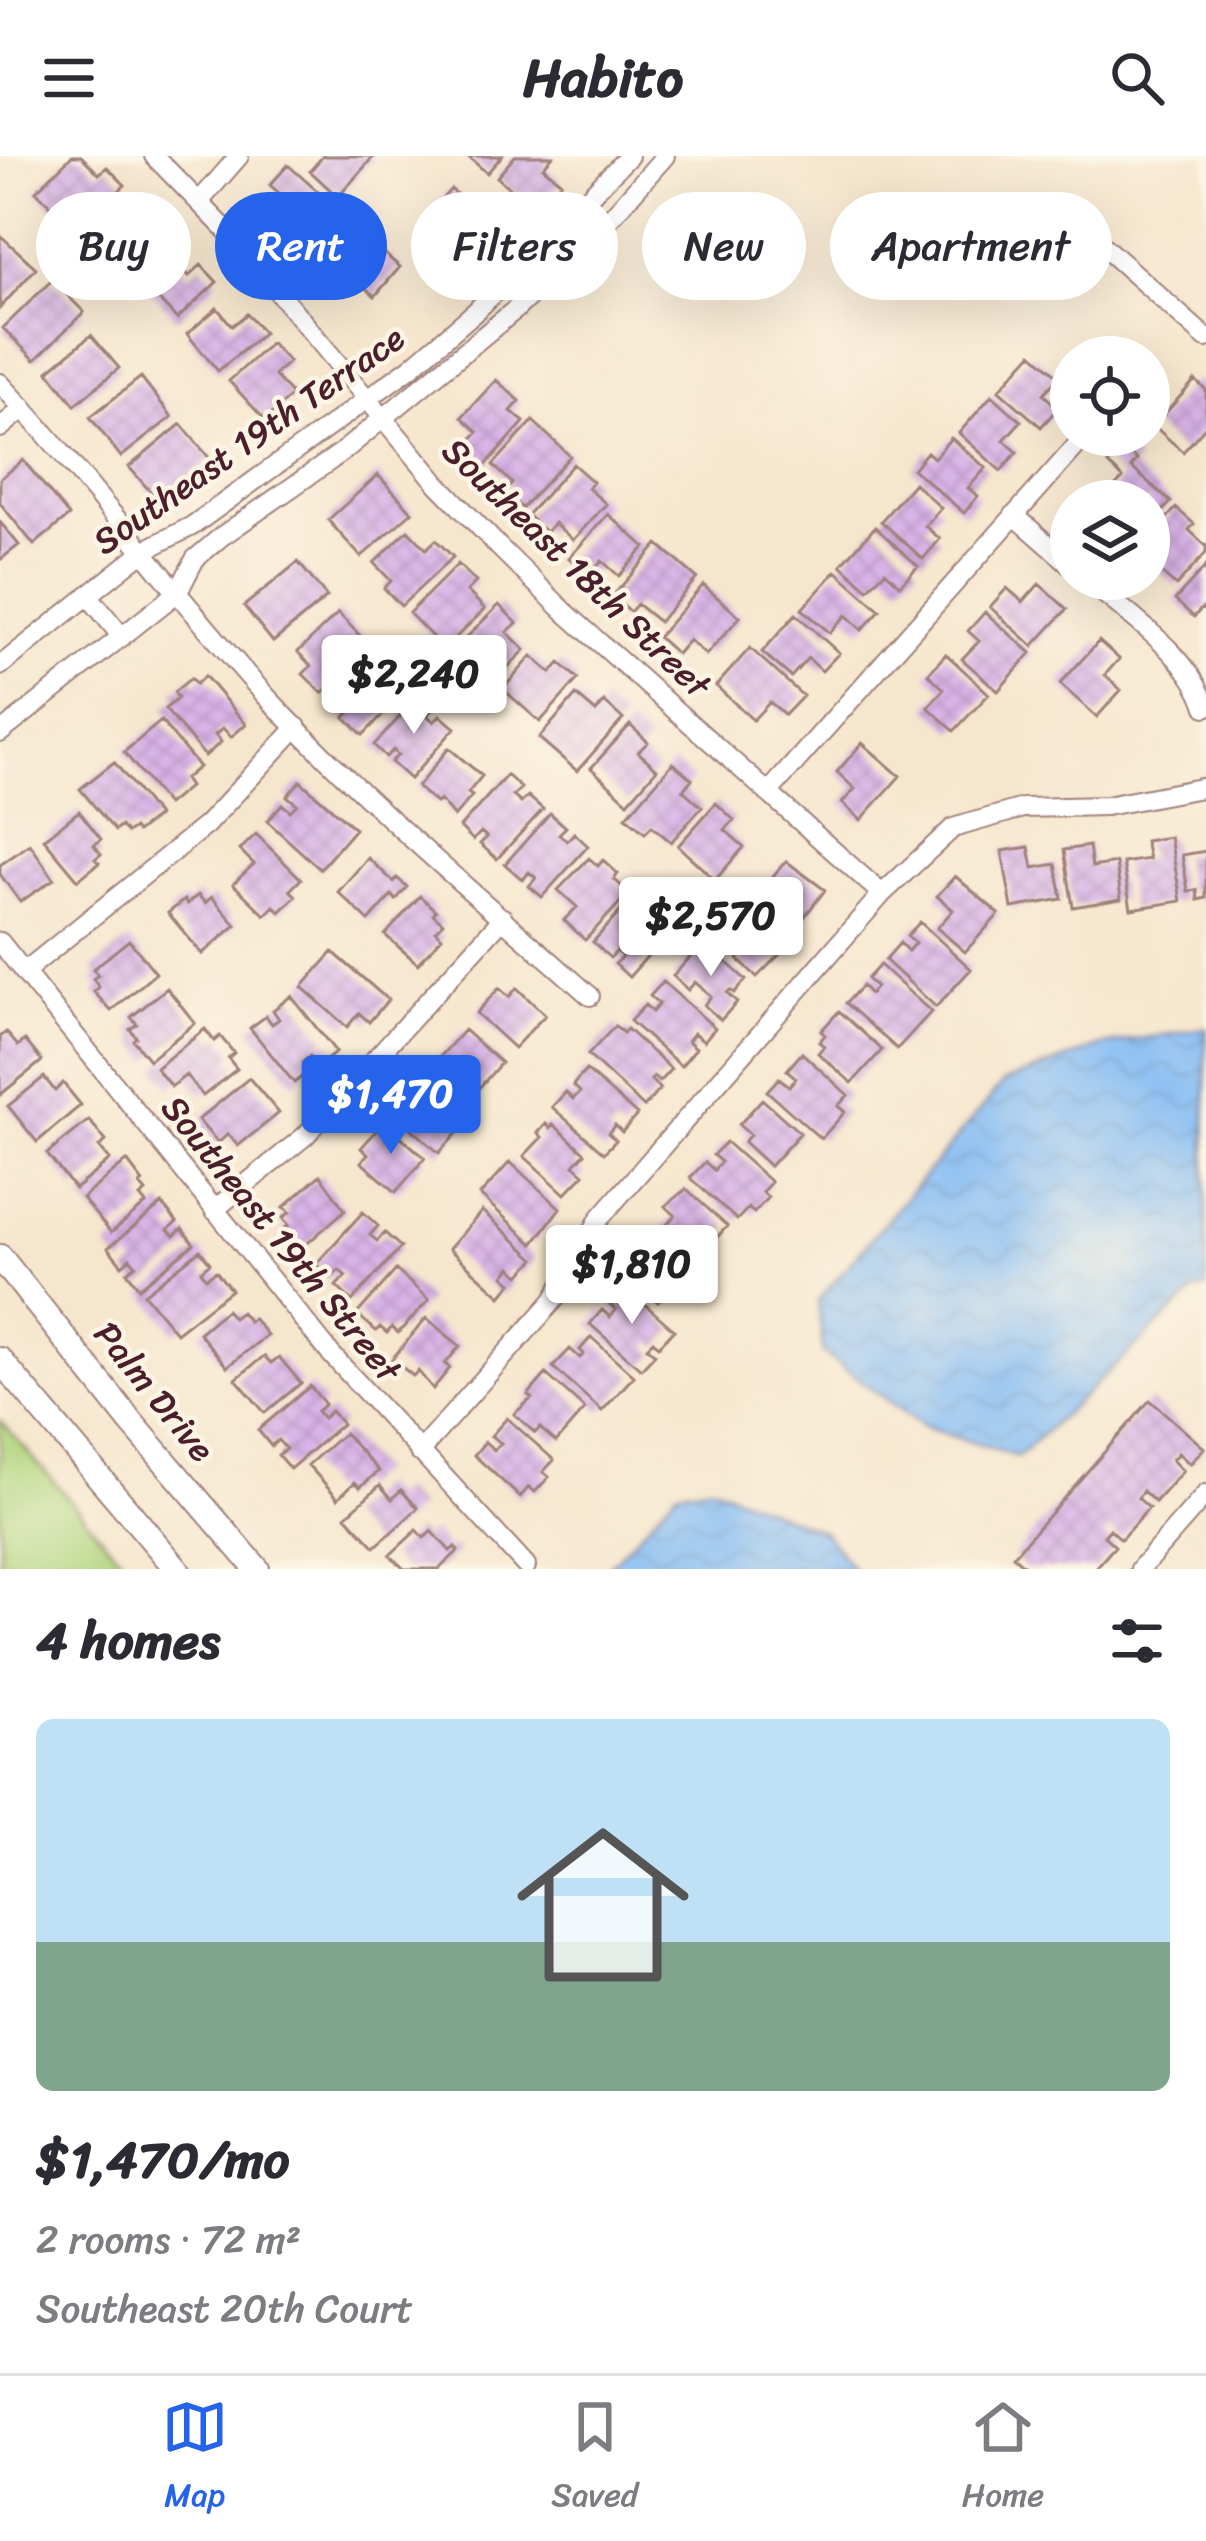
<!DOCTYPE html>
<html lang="en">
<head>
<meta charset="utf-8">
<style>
  :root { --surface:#fff; --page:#f7f7f7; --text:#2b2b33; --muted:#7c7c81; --line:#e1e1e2; --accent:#2563eb }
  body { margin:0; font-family:Sriracha,sans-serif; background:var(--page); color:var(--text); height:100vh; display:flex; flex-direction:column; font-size:45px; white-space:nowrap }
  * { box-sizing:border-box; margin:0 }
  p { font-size:39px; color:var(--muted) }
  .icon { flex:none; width:66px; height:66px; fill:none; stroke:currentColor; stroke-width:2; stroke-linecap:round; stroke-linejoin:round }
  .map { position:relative; height:1413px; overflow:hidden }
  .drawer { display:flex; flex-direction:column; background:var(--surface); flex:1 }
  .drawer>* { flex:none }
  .banner { position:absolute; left:36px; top:36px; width:1134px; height:108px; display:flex; gap:24px }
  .tools { position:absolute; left:1050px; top:180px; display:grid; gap:24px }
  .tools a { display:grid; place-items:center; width:120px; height:120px; border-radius:50%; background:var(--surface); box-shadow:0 12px 48px #0002; font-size:60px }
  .price { position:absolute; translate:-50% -102px; padding:0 27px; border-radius:12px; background:#fff; color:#222; font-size:39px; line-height:78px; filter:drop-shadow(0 3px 6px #0008) }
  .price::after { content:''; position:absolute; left:50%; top:72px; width:36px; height:27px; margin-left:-18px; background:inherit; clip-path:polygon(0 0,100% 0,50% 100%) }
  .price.active { background:var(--accent); color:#fff }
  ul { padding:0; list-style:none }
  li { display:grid; align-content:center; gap:24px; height:636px; padding:0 36px }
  li span { display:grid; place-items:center; height:372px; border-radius:18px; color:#555 }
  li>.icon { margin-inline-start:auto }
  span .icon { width:216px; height:216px; fill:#fffc; stroke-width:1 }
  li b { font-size:51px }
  h2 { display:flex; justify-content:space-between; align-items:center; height:144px; padding:0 36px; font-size:51px }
  .tag { padding:0 42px; border-radius:54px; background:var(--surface); box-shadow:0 12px 48px #0002; font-size:42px; line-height:108px }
  .tag.active { background:var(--accent); color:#fff }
  header { display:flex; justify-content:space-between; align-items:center; height:156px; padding:0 36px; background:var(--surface); font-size:54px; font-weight:700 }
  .tabs { display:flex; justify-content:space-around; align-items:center; height:168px; border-top:3px solid var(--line); background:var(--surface); font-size:33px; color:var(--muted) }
  .tabs a { display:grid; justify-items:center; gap:6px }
  .tabs .active { color:var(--accent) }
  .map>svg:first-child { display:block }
</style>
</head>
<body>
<header><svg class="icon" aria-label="menu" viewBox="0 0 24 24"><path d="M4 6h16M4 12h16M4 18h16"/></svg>Habito<svg class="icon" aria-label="search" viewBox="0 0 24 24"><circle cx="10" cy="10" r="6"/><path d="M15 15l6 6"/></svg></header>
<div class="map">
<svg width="1206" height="1413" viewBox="0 0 1206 1413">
  <defs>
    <pattern id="water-waves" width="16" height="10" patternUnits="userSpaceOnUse" patternTransform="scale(3)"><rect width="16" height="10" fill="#84bcf4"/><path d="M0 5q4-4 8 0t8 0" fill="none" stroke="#74a1d1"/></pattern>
    <pattern id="building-cross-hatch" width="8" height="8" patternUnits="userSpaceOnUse" patternTransform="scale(3)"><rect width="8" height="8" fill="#d9b4e7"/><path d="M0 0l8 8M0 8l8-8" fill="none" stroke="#bc9ac6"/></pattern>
  </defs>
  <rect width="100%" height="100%" fill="#fcf5e5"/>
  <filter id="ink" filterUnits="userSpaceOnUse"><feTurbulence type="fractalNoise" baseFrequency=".00833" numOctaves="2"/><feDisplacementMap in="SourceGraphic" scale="24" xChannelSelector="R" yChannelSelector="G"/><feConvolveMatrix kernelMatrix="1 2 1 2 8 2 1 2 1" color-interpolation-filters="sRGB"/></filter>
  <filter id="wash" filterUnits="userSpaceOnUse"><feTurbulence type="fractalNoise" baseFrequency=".004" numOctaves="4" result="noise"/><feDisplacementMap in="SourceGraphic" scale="48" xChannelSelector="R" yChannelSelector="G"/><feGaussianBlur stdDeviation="2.7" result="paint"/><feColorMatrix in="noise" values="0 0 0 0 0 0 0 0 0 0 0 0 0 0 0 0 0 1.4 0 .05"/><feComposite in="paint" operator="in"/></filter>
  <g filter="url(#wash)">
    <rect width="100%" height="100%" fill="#f6e6cd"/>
    <path fill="#b1d57e" stroke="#7e7a54" stroke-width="3" d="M 0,1264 L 130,1413 L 0,1413 Z"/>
    <path fill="url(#water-waves)" stroke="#676e90" stroke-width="3" d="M 1206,872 L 1206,1133 L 1195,1135 L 1018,1301 L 923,1271 L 823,1197 L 818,1145 L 1004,926 L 1105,889 Z
      M 710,1329 L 824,1376 L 853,1413 L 607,1413 L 677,1335 Z"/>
    <g id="blocks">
      <path fill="url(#building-cross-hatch)" d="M 72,0 L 81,0 L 99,18 L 107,11 L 125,29 L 76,76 L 36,35 Z
        M 323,0 L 374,0 L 338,41 L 310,15 Z
        M 467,0 L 502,0 L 487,17 Z
        M 515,0 L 553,0 L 543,11 L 561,26 L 535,55 L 497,21 Z
        M 288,9 L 343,58 L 307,99 L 262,59 L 280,38 L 270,29 Z
        M 451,33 L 504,81 L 487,100 L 477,92 L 457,114 L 420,80 L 440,58 L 434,52 Z
        M 131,45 L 148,64 L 156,56 L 174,77 L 122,124 L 87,85 Z
        M 361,78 L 400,111 L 375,140 L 357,124 L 344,139 L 324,121 Z
        M 0,79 L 36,112 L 0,152 Z
        M 173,102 L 189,120 L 201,109 L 217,126 L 177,163 L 145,129 Z
        M 52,124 L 84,156 L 35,204 L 3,172 Z
        M 217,152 L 232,170 L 247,158 L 264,177 L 218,215 L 187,178 Z
        M 91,179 L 119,212 L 75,249 L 48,215 Z
        M 271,187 L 289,206 L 274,219 L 292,239 L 265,264 L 229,225 Z
        M 1032,197 L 1059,221 L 1043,238 L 1058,252 L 1041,271 L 999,234 Z
        M 141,221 L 172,261 L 121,301 L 90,261 Z
        M 496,224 L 520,245 L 511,255 L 524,266 L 485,310 L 464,291 L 478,276 L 462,261 Z
        M 1195,224 L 1206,234 L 1206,270 L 1183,296 L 1154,270 Z
        M 992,239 L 1021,265 L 1004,284 L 1017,296 L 1001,315 L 959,277 Z
        M 533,265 L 570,300 L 522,352 L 504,336 L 512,327 L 493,309 Z
        M 181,268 L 211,304 L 160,347 L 129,311 Z
        M 951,282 L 986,312 L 968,332 L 978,340 L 964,357 L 913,313 L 927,296 L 934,302 Z
        M 1122,291 L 1137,304 L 1131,311 L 1171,346 L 1149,370 L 1149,345 L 1102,345 L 1123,322 L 1108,308 Z
        M 23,304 L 69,360 L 34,389 L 0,347 L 0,323 Z
        M 573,308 L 593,326 L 588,332 L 606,348 L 573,384 L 554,367 L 546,376 L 527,359 Z
        M 378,319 L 412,356 L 361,401 L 328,364 Z
        M 914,327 L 941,352 L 925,370 L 940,383 L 923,403 L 881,365 Z
        M 1176,352 L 1194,368 L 1189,374 L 1206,390 L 1206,397 L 1176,430 L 1156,412 L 1149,419 L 1149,382 Z
        M 608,358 L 645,391 L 619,420 L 602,405 L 589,420 L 569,402 Z
        M 0,366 L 19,389 L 0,404 Z
        M 875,371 L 918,410 L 900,429 L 885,415 L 868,433 L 841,409 Z
        M 408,374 L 426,393 L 436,384 L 453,401 L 401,450 L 384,432 L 391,425 L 374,407 Z
        M 658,388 L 697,422 L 659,466 L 637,448 L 630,456 L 612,441 Z
        M 298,406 L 327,441 L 273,486 L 244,450 Z
        M 458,408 L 476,426 L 467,435 L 485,453 L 444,493 L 409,457 Z
        M 1206,410 L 1206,455 L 1202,452 L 1194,461 L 1175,444 Z
        M 836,415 L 880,454 L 862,474 L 846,459 L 830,477 L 802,453 Z
        M 1039,428 L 1067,453 L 1033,490 L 990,451 L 1007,432 L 1023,446 Z
        M 703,429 L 740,461 L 706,499 L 689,484 L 677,498 L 658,481 Z
        M 499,449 L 517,467 L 507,476 L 525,494 L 485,534 L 449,499 Z
        M 985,456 L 1031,497 L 998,535 L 962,503 L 979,485 L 968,475 Z
        M 338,457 L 370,490 L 322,537 L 303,518 L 311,510 L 298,496 Z
        M 796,458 L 839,497 L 822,515 L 808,502 L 791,521 L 762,496 Z
        M 1099,485 L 1119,503 L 1105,519 L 1121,534 L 1097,561 L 1060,528 Z
        M 750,492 L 803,540 L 785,559 L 770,546 L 753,564 L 716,530 Z
        M 946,498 L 989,538 L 954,575 L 928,551 L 944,533 L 928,518 Z
        M 532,500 L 551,517 L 560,507 L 578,523 L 540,566 L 503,533 Z
        M 367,511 L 399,542 L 363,579 L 345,561 L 349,557 L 342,550 L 349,543 L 342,536 Z
        M 205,520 L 246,568 L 231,581 L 223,572 L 215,579 L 221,586 L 205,600 L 165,553 L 178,542 L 174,536 L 191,522 L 196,528 Z
        M 421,538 L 434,551 L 427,559 L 434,566 L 440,559 L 455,572 L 410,623 L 391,606 L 398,599 L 393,594 L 386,601 L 374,589 Z
        M 576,539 L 596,556 L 604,546 L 623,563 L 577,615 L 539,582 Z
        M 161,565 L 199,611 L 184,623 L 189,631 L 167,649 L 124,596 Z
        M 630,569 L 648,586 L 638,596 L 657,613 L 628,646 L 591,612 Z
        M 862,587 L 900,620 L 861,664 L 842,647 L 855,633 L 837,616 Z
        M 449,592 L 482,620 L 468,637 L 472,640 L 454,661 L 440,644 L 436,647 L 417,631 Z
        M 114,606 L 158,660 L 137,676 L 134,672 L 127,677 L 121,670 L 115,675 L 80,633 Z
        M 673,607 L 692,623 L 683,634 L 702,651 L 671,686 L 652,670 L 645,677 L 626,661 Z
        M 507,619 L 521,632 L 513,640 L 521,647 L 528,640 L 543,653 L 497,703 L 480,688 L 487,681 L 481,676 L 473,684 L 460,671 Z
        M 300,625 L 355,673 L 320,713 L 267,665 L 282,648 L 290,655 L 297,648 L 287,640 Z
        M 716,647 L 734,664 L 725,674 L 744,691 L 715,724 L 678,690 Z
        M 79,655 L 101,683 L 94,689 L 101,698 L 95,703 L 99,707 L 78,724 L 44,683 Z
        M 550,657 L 566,671 L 559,678 L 567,685 L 574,677 L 588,690 L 542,741 L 529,730 L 536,722 L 529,716 L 523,724 L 505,708 Z
        M 256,678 L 301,723 L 290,734 L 296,740 L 280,756 L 274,750 L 265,759 L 233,728 L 254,708 L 240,694 Z
        M 1170,681 L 1181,745 L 1131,753 L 1123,707 L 1149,703 L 1145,685 Z
        M 30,688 L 54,723 L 20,746 L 0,718 L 0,709 Z
        M 1089,690 L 1092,711 L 1116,707 L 1121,743 L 1073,751 L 1064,694 Z
        M 1029,691 L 1033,712 L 1056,708 L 1062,743 L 1012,752 L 1002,695 Z
        M 1206,695 L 1206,742 L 1198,744 L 1197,734 L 1188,735 L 1182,699 Z
        M 368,702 L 394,726 L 397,722 L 407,731 L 396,744 L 392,739 L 369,765 L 338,736 Z
        M 589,702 L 598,710 L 603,704 L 618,718 L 614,723 L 629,737 L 585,784 L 564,764 L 577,751 L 558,734 Z
        M 786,705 L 825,734 L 795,773 L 756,739 Z
        M 955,720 L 999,758 L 965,796 L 937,772 L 953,754 L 937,740 Z
        M 638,736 L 653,750 L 647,757 L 655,764 L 662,756 L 676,768 L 629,821 L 615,808 L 623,800 L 617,795 L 610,802 L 593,786 Z
        M 741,738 L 793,785 L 757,821 L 738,803 L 742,798 L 711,772 Z
        M 198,739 L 205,747 L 212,741 L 236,769 L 202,798 L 168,757 L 184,744 L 187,748 Z
        M 420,740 L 436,755 L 433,758 L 443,767 L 436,775 L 442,781 L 418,808 L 385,779 Z
        M 920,766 L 971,813 L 936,851 L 885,804 L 900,787 L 908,795 L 915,787 L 907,780 Z
        M 129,784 L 156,817 L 111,855 L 94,836 L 99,831 L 93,823 L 98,819 L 93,813 Z
        M 704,786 L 746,824 L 734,837 L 730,834 L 727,837 L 737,846 L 721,864 L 704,849 L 711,840 L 695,826 L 688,834 L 673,820 Z
        M 333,796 L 388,844 L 369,866 L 359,857 L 347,871 L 302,831 Z
        M 880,809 L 931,856 L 897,893 L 846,847 L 862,830 L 870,838 L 876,831 L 867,823 Z
        M 663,826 L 715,872 L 704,885 L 694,877 L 688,885 L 696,892 L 681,910 L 630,865 L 645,849 L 652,856 L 659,848 L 650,840 Z
        M 167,832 L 195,867 L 149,904 L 133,884 L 136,881 L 130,873 L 137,868 L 131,861 Z
        M 499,832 L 509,841 L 517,832 L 545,859 L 514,892 L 476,857 Z
        M 291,840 L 336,896 L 318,911 L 310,900 L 302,907 L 309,915 L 294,927 L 250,872 L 266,860 L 272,868 L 279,863 L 273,854 Z
        M 839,855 L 882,894 L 852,927 L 818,897 L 824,890 L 819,886 L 825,879 L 821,875 Z
        M 615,870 L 623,877 L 627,873 L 671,913 L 659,926 L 654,921 L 651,924 L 660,933 L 644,951 L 588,899 Z
        M 205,873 L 214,885 L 220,880 L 234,897 L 228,902 L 237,913 L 203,940 L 186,919 L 171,931 L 156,912 Z
        M 464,874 L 501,907 L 472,940 L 455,925 L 451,930 L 430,912 Z
        M 6,876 L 18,890 L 25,884 L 42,905 L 0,939 L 0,881 Z
        M 802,897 L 848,939 L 838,950 L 845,956 L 821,983 L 767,935 L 779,922 L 789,930 L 796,922 L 787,914 Z
        M 586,914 L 637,959 L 622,976 L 615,969 L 608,977 L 616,984 L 604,997 L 552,951 L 566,936 L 573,943 L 580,936 L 573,929 Z
        M 44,921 L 55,935 L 63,927 L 81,949 L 37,986 L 8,950 Z
        M 249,922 L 279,957 L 238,990 L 228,978 L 218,987 L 198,964 Z
        M 429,925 L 471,962 L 439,997 L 391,954 L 407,935 L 414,941 Z
        M 762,943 L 800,977 L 770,1010 L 744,986 L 750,979 L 739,969 Z
        M 89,964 L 106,985 L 99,991 L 110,1004 L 75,1033 L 47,998 Z
        M 384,966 L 425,1002 L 396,1036 L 361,1006 L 368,998 L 361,992 Z
        M 546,968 L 550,972 L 553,968 L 585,997 L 574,1009 L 584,1018 L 565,1038 L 524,1000 L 542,981 L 538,977 Z
        M 726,986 L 771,1026 L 762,1036 L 768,1041 L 754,1057 L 748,1052 L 737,1064 L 690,1022 L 705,1006 L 714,1014 L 721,1006 L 713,999 Z
        M 127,1005 L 143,1026 L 140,1029 L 146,1036 L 140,1041 L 146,1048 L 111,1077 L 82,1042 Z
        M 510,1006 L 560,1052 L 533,1088 L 480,1039 Z
        M 320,1019 L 345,1054 L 301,1093 L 283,1074 L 289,1069 L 283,1062 L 290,1056 L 284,1051 Z
        M 686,1033 L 727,1070 L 698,1103 L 663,1073 L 675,1059 L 665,1050 Z
        M 162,1048 L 177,1066 L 168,1074 L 174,1080 L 182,1073 L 194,1088 L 139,1132 L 127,1116 L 136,1109 L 130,1102 L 122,1109 L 108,1092 Z
        M 482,1055 L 535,1103 L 520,1119 L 511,1111 L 504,1120 L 512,1127 L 501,1140 L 449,1093 Z
        M 363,1056 L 378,1070 L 370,1079 L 377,1085 L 385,1077 L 401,1091 L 352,1145 L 336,1130 L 346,1120 L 339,1114 L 331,1122 L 316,1108 Z
        M 661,1089 L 687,1112 L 658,1146 L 620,1112 L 628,1103 L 632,1106 L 647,1090 L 654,1097 Z
        M 200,1094 L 210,1107 L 201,1115 L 206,1122 L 216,1115 L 231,1134 L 176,1177 L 144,1138 Z
        M 396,1114 L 429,1144 L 398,1177 L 392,1171 L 387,1177 L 380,1171 L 376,1175 L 357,1158 Z
        M 623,1129 L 674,1174 L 659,1190 L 653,1185 L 647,1191 L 655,1198 L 641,1213 L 590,1168 L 602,1154 L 610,1161 L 616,1154 L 607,1146 Z
        M 226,1154 L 233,1162 L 241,1156 L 249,1166 L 253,1162 L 267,1179 L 227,1211 L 199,1177 Z
        M 426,1162 L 460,1190 L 445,1208 L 450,1212 L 433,1233 L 418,1215 L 413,1220 L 392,1203 Z
        M 591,1181 L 634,1220 L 602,1255 L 553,1211 L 570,1193 L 580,1202 L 584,1198 L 580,1194 Z
        M 264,1200 L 271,1207 L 279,1201 L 301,1227 L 265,1257 L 236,1223 Z
        M 546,1218 L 585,1253 L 556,1286 L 540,1272 L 535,1277 L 514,1258 L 532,1242 L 528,1239 Z
        M 310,1230 L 325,1248 L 317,1255 L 323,1262 L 331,1255 L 342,1268 L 290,1313 L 278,1299 L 286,1293 L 278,1284 L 271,1290 L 258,1274 Z
        M 1150,1244 L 1204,1292 L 1190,1308 L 1178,1297 L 1172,1304 L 1183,1315 L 1155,1346 L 1143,1335 L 1138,1342 L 1149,1352 L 1121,1383 L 1110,1373 L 1104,1380 L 1115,1390 L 1095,1413 L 1028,1413 L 1013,1400 Z
        M 507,1262 L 554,1304 L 543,1316 L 549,1321 L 535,1336 L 529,1331 L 520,1341 L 474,1299 L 485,1286 L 494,1294 L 501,1287 L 491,1280 Z
        M 344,1277 L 379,1315 L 360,1331 L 355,1326 L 338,1342 L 308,1309 Z
        M 380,1329 L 392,1343 L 401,1334 L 418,1352 L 375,1391 L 346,1360 Z
        M 417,1374 L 424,1382 L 432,1375 L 450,1395 L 455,1391 L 458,1395 L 439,1413 L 404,1413 L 390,1399 Z"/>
    </g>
  </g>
  <g filter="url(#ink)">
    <use href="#blocks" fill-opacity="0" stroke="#a0827c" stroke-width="3"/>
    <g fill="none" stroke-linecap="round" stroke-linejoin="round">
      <defs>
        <path id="street" d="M 154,0 L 229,77 L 438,328 L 499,391 L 565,456 L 882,738
          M 199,46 L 239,0
          M 1095,83 L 1206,182
          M 0,227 C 94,328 174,440 267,541 C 366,648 481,743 590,840
          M 0,272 L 24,252
          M 1014,359 L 1071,409
          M 1087,423 C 1127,459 1190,498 1206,551
          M 88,439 L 122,481
          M 0,510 L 145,394 L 192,370 L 410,212 L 476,155 L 629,0
          M 0,577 L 178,436 L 195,403 L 222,380 L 341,297 L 515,154 L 605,68 L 665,0
          M 768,637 L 1086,279
          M 0,786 L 330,1197 L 526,1410
          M 24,816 L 206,669 L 297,571
          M 214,1054 L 305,980 L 503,762
          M 419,1296 L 554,1144 L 600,1062 L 882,738 L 953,672 L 1023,652 L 1106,650 L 1206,631
          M 1140,1413 L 1206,1338"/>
        <path id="secondary" d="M 0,1101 L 131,1266 L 257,1413
          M 0,1204 L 177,1413"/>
      </defs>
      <use href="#street" stroke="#a0827c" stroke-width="22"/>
      <use href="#secondary" stroke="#a0827c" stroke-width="28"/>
      <use href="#street" stroke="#fff" stroke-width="18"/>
      <use href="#secondary" stroke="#fff" stroke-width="24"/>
    </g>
  </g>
  <g text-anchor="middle" stroke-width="9" stroke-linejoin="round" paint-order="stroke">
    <g font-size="36" fill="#4a1f2b" stroke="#fcf5e5">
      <text transform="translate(248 283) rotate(-35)" y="13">Southeast 19th Terrace</text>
      <text transform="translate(577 411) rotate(44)" y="13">Southeast 18th Street</text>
      <text transform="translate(282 1082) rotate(51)" y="13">Southeast 19th Street</text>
      <text transform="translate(155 1235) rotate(51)" y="13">Palm Drive</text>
    </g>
  </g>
</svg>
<div class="tools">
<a><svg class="icon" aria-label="locate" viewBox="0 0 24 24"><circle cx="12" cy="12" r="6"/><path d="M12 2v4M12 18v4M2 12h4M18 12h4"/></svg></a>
<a><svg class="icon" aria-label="layers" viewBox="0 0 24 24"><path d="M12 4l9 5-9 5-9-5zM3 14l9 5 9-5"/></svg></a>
</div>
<b class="price" style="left:414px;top:581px">$2,240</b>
<b class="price" style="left:711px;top:823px">$2,570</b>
<b class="price active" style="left:391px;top:1001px">$1,470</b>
<b class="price" style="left:632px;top:1171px">$1,810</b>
<div class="banner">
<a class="tag">Buy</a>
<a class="tag active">Rent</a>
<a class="tag">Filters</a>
<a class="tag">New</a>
<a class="tag">Apartment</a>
</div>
</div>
<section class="drawer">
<h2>4 homes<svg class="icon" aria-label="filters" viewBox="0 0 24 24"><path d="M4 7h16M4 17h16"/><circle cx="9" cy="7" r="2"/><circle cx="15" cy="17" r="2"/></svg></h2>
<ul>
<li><span style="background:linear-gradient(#bfe0f5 60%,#7fa58c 0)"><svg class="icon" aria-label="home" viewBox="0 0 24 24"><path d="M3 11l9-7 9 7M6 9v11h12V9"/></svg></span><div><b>$1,470/mo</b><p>2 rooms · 72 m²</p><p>Southeast 20th Court</p></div></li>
</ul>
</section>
<nav class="tabs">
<a class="active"><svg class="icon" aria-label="map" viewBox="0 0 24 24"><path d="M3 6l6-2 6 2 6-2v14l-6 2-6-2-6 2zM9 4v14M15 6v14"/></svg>Map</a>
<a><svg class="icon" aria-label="saved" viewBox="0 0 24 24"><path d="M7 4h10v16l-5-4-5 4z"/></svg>Saved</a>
<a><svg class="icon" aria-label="home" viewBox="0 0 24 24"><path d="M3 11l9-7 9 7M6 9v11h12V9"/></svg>Home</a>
</nav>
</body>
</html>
